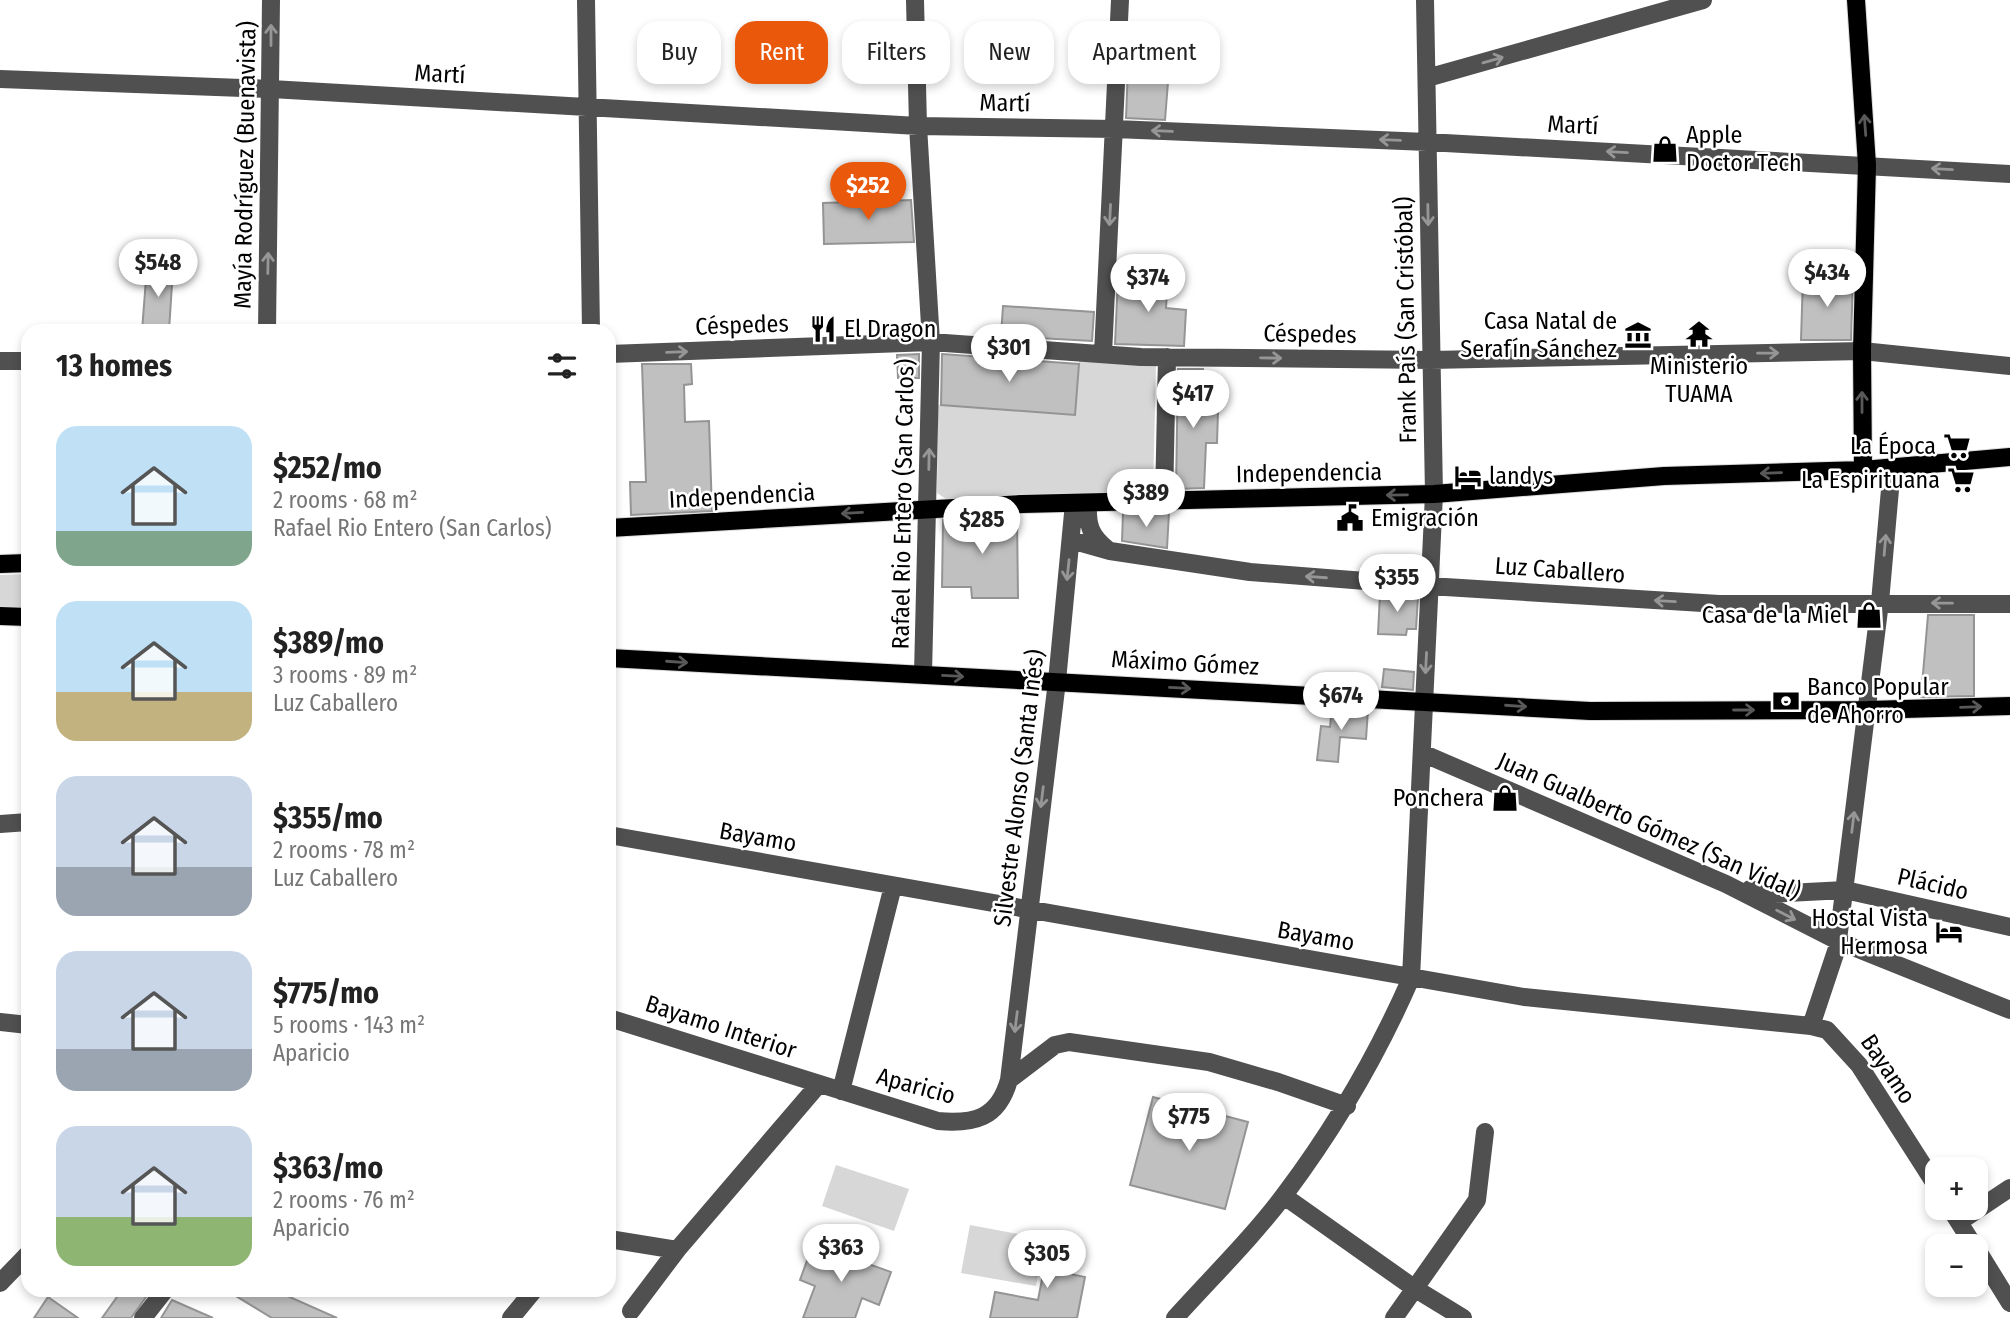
<!DOCTYPE html>
<html lang="en">
<head>
<meta charset="utf-8">
<style>
  :root { --surface:#fff; --page:#f2f2f2; --text:#222; --muted:#767676; --accent:#ea580c }
  body { margin:0; font-family:"Fira Sans Condensed",sans-serif; background:var(--page); color:var(--text); height:100vh; display:flex; flex-direction:column; font-size:26px; white-space:nowrap }
  * { box-sizing:border-box; margin:0 }
  p { font-size:23px; color:var(--muted) }
  .icon { flex:none; width:38px; height:38px; fill:none; stroke:currentColor; stroke-width:2; stroke-linecap:round; stroke-linejoin:round }
  .map { position:relative; flex:1; overflow:hidden }
  .side { position:absolute; left:21px; top:324px; width:595px; height:973px; display:flex; flex-direction:column; background:var(--surface); border-radius:21px; box-shadow:0 4px 10px #0003 }
  .side>* { flex:none }
  .hud { position:absolute; left:637px; top:21px; width:665px; height:63px; display:flex; gap:14px }
  .buttons { position:absolute; left:1925px; top:1157px; display:grid; gap:14px }
  .buttons a { display:grid; place-items:center; width:63px; height:63px; border-radius:14px; background:var(--surface); box-shadow:0 4px 10px #0003; font-size:35px }
  .price { position:absolute; translate:-50% -60px; padding:0 16px; border-radius:24px; background:#fff; color:#222; font-size:23px; line-height:46px; filter:drop-shadow(0 2px 4px #0008) }
  .price::after { content:''; position:absolute; left:50%; top:42px; width:21px; height:16px; margin-left:-10px; background:inherit; clip-path:polygon(0 0,100% 0,50% 100%) }
  .price.selected { background:var(--accent); color:#fff }
  ul { padding:0; list-style:none }
  li { display:flex; align-items:center; gap:21px; height:175px; padding:0 35px }
  li span { display:grid; place-items:center; flex:none; width:196px; height:140px; border-radius:21px; color:#555 }
  li>.icon { margin-inline-start:auto }
  span .icon { width:84px; height:84px; fill:#fffc; stroke-width:1 }
  li b { font-size:30px }
  h2 { display:flex; justify-content:space-between; align-items:center; height:84px; padding:0 35px; font-size:30px }
  .pill { padding:0 24px; border-radius:21px; background:var(--surface); box-shadow:0 4px 10px #0003; font-size:24px; line-height:63px }
  .pill.selected { background:var(--accent); color:#fff }
  .map>svg:first-child { display:block }
</style>
</head>
<body>
<div class="map">
<svg width="2010" height="1318" viewBox="0 0 2010 1318">
  <rect width="100%" height="100%" fill="#fff"/>
  <path fill="#d7d7d7" d="M 1079,360 L 1156,363 L 1153,490 L 949,501 L 937,493 L 938,405 L 1075,415 Z
    M 28,574 L 28,608 L 0,608 L 0,575 Z
    M 836,1165 L 909,1189 L 894,1231 L 822,1206 Z
    M 970,1225 L 1045,1239 L 1036,1286 L 961,1273 Z"/>
  <path fill="#c0c0c0" stroke="#949494" stroke-width="2" d="M 1129,41 L 1171,44 L 1165,120 L 1126,118 Z
    M 911,200 L 914,242 L 824,244 L 823,203 Z
    M 147,266 L 173,268 L 169,331 L 142,331 Z
    M 1141,274 L 1168,276 L 1166,308 L 1186,310 L 1184,346 L 1115,344 L 1118,278 L 1141,279 Z
    M 1803,277 L 1853,278 L 1851,340 L 1801,340 Z
    M 1003,306 L 1094,312 L 1092,341 L 1001,336 Z
    M 919,354 L 919,378 L 898,378 L 897,355 Z
    M 942,354 L 1079,364 L 1075,415 L 941,405 Z
    M 642,364 L 691,364 L 692,384 L 684,385 L 685,422 L 709,421 L 712,511 L 631,515 L 630,482 L 646,482 Z
    M 1178,369 L 1203,369 L 1202,411 L 1218,411 L 1217,443 L 1206,443 L 1204,488 L 1176,489 Z
    M 1169,512 L 1167,548 L 1122,541 L 1123,513 Z
    M 1017,517 L 1018,598 L 972,598 L 971,587 L 942,587 L 943,520 Z
    M 1380,594 L 1418,597 L 1416,629 L 1407,629 L 1406,635 L 1378,634 Z
    M 1928,615 L 1974,615 L 1974,696 L 1921,697 Z
    M 1384,669 L 1414,672 L 1413,690 L 1382,687 Z
    M 1332,708 L 1368,710 L 1366,739 L 1340,737 L 1338,762 L 1317,760 L 1321,726 L 1330,727 Z
    M 1153,1097 L 1248,1122 L 1225,1209 L 1130,1185 Z
    M 1050,1238 L 1076,1243 L 1070,1274 L 1085,1277 L 1077,1318 L 990,1318 L 995,1292 L 1038,1300 Z
    M 813,1244 L 891,1272 L 879,1305 L 862,1298 L 855,1318 L 803,1318 L 815,1286 L 800,1280 Z
    M 122,1290 L 151,1290 L 131,1318 L 102,1318 Z
    M 226,1290 L 274,1290 L 337,1318 L 272,1318 Z
    M 48,1297 L 78,1318 L 34,1318 Z
    M 172,1300 L 213,1318 L 161,1318 Z"/>
  <g fill="none" stroke-linecap="round" stroke-linejoin="round">
    <defs>
      <path id="major" d="M 1856,0 L 1867,165 L 1862,351 L 1863,470
        M 609,528 L 1022,504 L 1434,494 L 1664,476 L 1863,470 L 2010,457
        M 0,564 L 28,563
        M 0,616 L 28,617
        M 609,658 L 1590,711 L 1868,710 L 2010,706"/>
    </defs>
    <use href="#major" stroke="#dbdbdb" stroke-width="20"/>
    <path stroke="#505050" stroke-width="18" d="M 586,0 L 591,331
      M 915,0 L 918,126 L 931,342 L 923,674
      M 1427,78 L 1703,0
      M 0,79 L 271,89 L 918,126 L 1115,129 L 1427,142 L 2010,174
      M 267,331 L 271,0
      M 609,354 L 931,342 L 1141,357 L 1431,360 L 1862,351 L 2010,366
      M 1103,354 L 1120,0
      M 0,361 L 28,361
      M 1164,501 L 1167,357
      M 1088,503 C 1087,525 1090,535 1107,549
      M 1071,540 L 1110,551 L 1250,572 L 1429,586 L 1719,604 L 2010,604
      M 1422,753 L 1726,884 L 1838,941 L 2010,1010
      M 0,824 L 28,822
      M 609,835 L 1524,997 L 1811,1026 L 1827,1030 L 1859,1065 L 1937,1187
      M 1750,889 L 1769,894 L 1845,890 L 2010,927
      M 609,1018 L 938,1121 C 974,1124 998,1119 1009,1080 L 1057,681 L 1074,503
      M 0,1022 L 28,1025
      M 1811,1026 L 1837,948 L 1880,602 L 1892,467
      M 1009,1080 L 1055,1045 L 1069,1042 L 1209,1062 L 1278,1082 L 1347,1106
      M 841,1091 L 893,886
      M 1284,1196 L 1414,1288 L 1463,1318
      M 1950,1208 L 1974,1246
      M 1959,1222 L 2010,1188
      M 609,1239 L 677,1250
      M 1976,1248 L 2010,1303
      M 0,1283 L 28,1254
      M 631,1311 L 677,1250 L 819,1084
      M 143,1318 L 165,1290
      M 511,1318 L 534,1290
      M 1175,1318 C 1212,1277 1252,1238 1285,1194 C 1336,1126 1377,1056 1411,978 L 1434,494 L 1425,0
      M 1394,1318 L 1477,1200 L 1485,1132"/>
    <use href="#major" stroke="#000" stroke-width="18"/>
  </g>
  <defs><path id="oneway-shaft" d="M-6 0H5M1.5-3L5.5 0L1.5 3" fill="none" stroke-width="1.6" stroke-linecap="round" stroke-linejoin="round" transform="scale(1.75)"/></defs>
  <g stroke="#969696">
    <use href="#oneway-shaft" transform="translate(271 35) rotate(-90)"/>
    <use href="#oneway-shaft" transform="translate(1493 60) rotate(-16)"/>
    <use href="#oneway-shaft" transform="translate(1162 131) rotate(-178)"/>
    <use href="#oneway-shaft" transform="translate(1390 140) rotate(-178)"/>
    <use href="#oneway-shaft" transform="translate(1617 152) rotate(-177)"/>
    <use href="#oneway-shaft" transform="translate(1942 169) rotate(-177)"/>
    <use href="#oneway-shaft" transform="translate(1110 215) rotate(93)"/>
    <use href="#oneway-shaft" transform="translate(1428 215) rotate(89)"/>
    <use href="#oneway-shaft" transform="translate(268 263) rotate(-89)"/>
    <use href="#oneway-shaft" transform="translate(677 352) rotate(-2)"/>
    <use href="#oneway-shaft" transform="translate(1768 353) rotate(-1)"/>
    <use href="#oneway-shaft" transform="translate(1271 358) rotate(1)"/>
    <use href="#oneway-shaft" transform="translate(929 459) rotate(-89)"/>
    <use href="#oneway-shaft" transform="translate(1885 545) rotate(-85)"/>
    <use href="#oneway-shaft" transform="translate(1068 570) rotate(96)"/>
    <use href="#oneway-shaft" transform="translate(1316 577) rotate(-176)"/>
    <use href="#oneway-shaft" transform="translate(1665 601) rotate(-177)"/>
    <use href="#oneway-shaft" transform="translate(1942 603) rotate(-179)"/>
    <use href="#oneway-shaft" transform="translate(1426 663) rotate(93)"/>
    <use href="#oneway-shaft" transform="translate(1042 797) rotate(97)"/>
    <use href="#oneway-shaft" transform="translate(1853 822) rotate(-83)"/>
    <use href="#oneway-shaft" transform="translate(1786 915) rotate(27)"/>
    <use href="#oneway-shaft" transform="translate(1016 1022) rotate(97)"/>
  </g>
  <g stroke="#595959">
    <use href="#oneway-shaft" transform="translate(1865 125) rotate(-94)"/>
    <use href="#oneway-shaft" transform="translate(1862 402) rotate(-90)"/>
    <use href="#oneway-shaft" transform="translate(1771 473) rotate(178)"/>
    <use href="#oneway-shaft" transform="translate(1397 495) rotate(179)"/>
    <use href="#oneway-shaft" transform="translate(852 513) rotate(177)"/>
    <use href="#oneway-shaft" transform="translate(677 662) rotate(4)"/>
    <use href="#oneway-shaft" transform="translate(953 676) rotate(3)"/>
    <use href="#oneway-shaft" transform="translate(1180 688) rotate(3)"/>
    <use href="#oneway-shaft" transform="translate(1516 706) rotate(4)"/>
    <use href="#oneway-shaft" transform="translate(1971 707) rotate(-2)"/>
    <use href="#oneway-shaft" transform="translate(1744 710)"/>
  </g>
  <defs>
    <symbol id="shop-bare" viewBox="-9 -9 18 18"><path d="M-5-2.5h2.3a2.7 3.5 0 0 1 5.4 0H5L5.5 6h-11ZM-1.5-2.5h3a1.5 2.3 0 0 0-3 0Z" fill="#000" stroke="#fff" stroke-width="2.5" paint-order="stroke"/></symbol>
    <symbol id="restaurant-bare" viewBox="-9 -9 18 18"><path d="M-5-6h1v4h1v-4h1v4h1v-4h1v5L-1.5 .5V6h-2V.5L-5-1ZM5-6V6H3V1.5H1.5Q1.5-4 5-6Z" fill="#000" stroke="#fff" stroke-width="2.5" paint-order="stroke"/></symbol>
    <symbol id="temple-bare" viewBox="-9 -9 18 18"><path d="M0-6L5-2H3V0L6.5 2.5H4V6H1.5V3h-3V6H-4V2.5H-6.5L-3 0V-2H-5Z" fill="#000" stroke="#fff" stroke-width="2.5" paint-order="stroke"/></symbol>
    <symbol id="museum-bare" viewBox="-9 -9 18 18"><path d="M0-6L6-3V-2H-6V-3ZM-5-1h2V3h-2ZM-1-1h2V3h-2ZM3-1h2V3H3ZM-6 4H6V6H-6Z" fill="#000" stroke="#fff" stroke-width="2.5" paint-order="stroke"/></symbol>
    <symbol id="supermarket-bare" viewBox="-9 -9 18 18"><path d="M-6-5.5h2.5l.6 2H6L4.5 2H-2.5L-4.4-4H-6ZM-1.5 3.2a1.3 1.3 0 1 0 .1 0ZM3 3.2a1.3 1.3 0 1 0 .1 0Z" fill="#000" stroke="#fff" stroke-width="2.5" paint-order="stroke"/></symbol>
    <symbol id="hotel-bare" viewBox="-9 -9 18 18"><path d="M-6-4.5h1.5V1H6V5H4.5V3h-9V5H-6ZM-4 0a1.8 1.8 0 1 1 3.6 0ZM.5 0V-2.5h3Q6-2.5 6 0Z" fill="#000" stroke="#fff" stroke-width="2.5" paint-order="stroke"/></symbol>
    <symbol id="civic-bare" viewBox="-9 -9 18 18"><path d="M-.6-6.5H3V-4.5H.6V-3L4-1V1h2V6H-6V1h2V-1L-.6-3ZM-1.2 2.5V6h2.4V2.5Z" fill="#000" stroke="#fff" stroke-width="2.5" paint-order="stroke"/></symbol>
    <symbol id="bank-bare" viewBox="-9 -9 18 18"><path d="M-6-4H6V4H-6ZM0-2.3a2.3 2.3 0 1 0 0 4.6a2.3 2.3 0 1 0 0-4.6Z" fill="#000" stroke="#fff" stroke-width="2.5" paint-order="stroke"/></symbol>
  </defs>
  <g fill-rule="evenodd">
    <use href="#shop-bare" x="1646" y="130" width="38" height="38"/>
    <use href="#restaurant-bare" x="804" y="310" width="38" height="38"/>
    <use href="#temple-bare" x="1680" y="315" width="38" height="38"/>
    <use href="#museum-bare" x="1619" y="316" width="38" height="38"/>
    <use href="#supermarket-bare" x="1938" y="427" width="38" height="38"/>
    <use href="#hotel-bare" x="1449" y="457" width="38" height="38"/>
    <use href="#supermarket-bare" x="1942" y="461" width="38" height="38"/>
    <use href="#civic-bare" x="1331" y="499" width="38" height="38"/>
    <use href="#shop-bare" x="1850" y="596" width="38" height="38"/>
    <use href="#bank-bare" x="1767" y="682" width="38" height="38"/>
    <use href="#shop-bare" x="1486" y="779" width="38" height="38"/>
    <use href="#hotel-bare" x="1930" y="913" width="38" height="38"/>
  </g>
  <g text-anchor="middle" stroke-width="5" stroke-linejoin="round" paint-order="stroke">
    <g font-size="24" fill="#000" stroke="#fff">
      <text transform="translate(440 74) rotate(3)" y="8">Martí</text>
      <text transform="translate(1005 103) rotate(1)" y="8">Martí</text>
      <text transform="translate(1573 125) rotate(3)" y="8">Martí</text>
      <text transform="translate(245 165) rotate(-89)" y="8">Mayía Rodríguez (Buenavista)</text>
      <text transform="translate(1406 320) rotate(-91)" y="8">Frank País (San Cristóbal)</text>
      <text transform="translate(742 325) rotate(-2)" y="8">Céspedes</text>
      <text transform="translate(1310 334) rotate(1)" y="8">Céspedes</text>
      <text transform="translate(1309 473) rotate(-1)" y="8">Independencia</text>
      <text transform="translate(742 496) rotate(-3)" y="8">Independencia</text>
      <text transform="translate(903 504) rotate(-89)" y="8">Rafael Rio Entero (San Carlos)</text>
      <text transform="translate(1560 570) rotate(4)" y="8">Luz Caballero</text>
      <text transform="translate(1185 663) rotate(3)" y="8">Máximo Gómez</text>
      <text transform="translate(1019 788) rotate(-83)" y="8">Silvestre Alonso (Santa Inés)</text>
      <text transform="translate(1649 826) rotate(24)" y="8">Juan Gualberto Gómez (San Vidal)</text>
      <text transform="translate(758 837) rotate(10)" y="8">Bayamo</text>
      <text transform="translate(1933 884) rotate(13)" y="8">Plácido</text>
      <text transform="translate(1316 936) rotate(10)" y="8">Bayamo</text>
      <text transform="translate(721 1027) rotate(18)" y="8">Bayamo Interior</text>
      <text transform="translate(1888 1069) rotate(56)" y="8">Bayamo</text>
      <text transform="translate(916 1086) rotate(15)" y="8">Aparicio</text>
    </g>
    <g font-size="24" fill="#000" stroke="#fff" text-anchor="end">
      <text x="1686" y="143" text-anchor="start">Apple<tspan x="1686" dy="28">Doctor Tech</tspan></text>
      <text x="1617" y="329">Casa Natal de<tspan x="1617" dy="28">Serafín Sánchez</tspan></text>
      <text x="844" y="337" text-anchor="start">El Dragon</text>
      <text x="1699" y="374" text-anchor="middle">Ministerio<tspan x="1699" dy="28">TUAMA</tspan></text>
      <text x="1936" y="454">La Época</text>
      <text x="1489" y="484" text-anchor="start">landys</text>
      <text x="1940" y="488">La Espirituana</text>
      <text x="1371" y="526" text-anchor="start">Emigración</text>
      <text x="1848" y="623">Casa de la Miel</text>
      <text x="1807" y="695" text-anchor="start">Banco Popular<tspan x="1807" dy="28">de Ahorro</tspan></text>
      <text x="1484" y="806">Ponchera</text>
      <text x="1928" y="926">Hostal Vista<tspan x="1928" dy="28">Hermosa</tspan></text>
    </g>
  </g>
</svg>
<div class="buttons">
<a>+</a>
<a>−</a>
</div>
<b class="price selected" style="left:868px;top:222px">$252</b>
<b class="price" style="left:158px;top:299px">$548</b>
<b class="price" style="left:1827px;top:309px">$434</b>
<b class="price" style="left:1148px;top:314px">$374</b>
<b class="price" style="left:1009px;top:384px">$301</b>
<b class="price" style="left:1193px;top:430px">$417</b>
<b class="price" style="left:1146px;top:529px">$389</b>
<b class="price" style="left:982px;top:556px">$285</b>
<b class="price" style="left:1397px;top:614px">$355</b>
<b class="price" style="left:1341px;top:732px">$674</b>
<b class="price" style="left:1189px;top:1153px">$775</b>
<b class="price" style="left:841px;top:1284px">$363</b>
<b class="price" style="left:1047px;top:1290px">$305</b>
<div class="hud">
<a class="pill">Buy</a>
<a class="pill selected">Rent</a>
<a class="pill">Filters</a>
<a class="pill">New</a>
<a class="pill">Apartment</a>
</div>
<section class="side">
<h2>13 homes<svg class="icon" aria-label="filters" viewBox="0 0 24 24"><path d="M4 7h16M4 17h16"/><circle cx="9" cy="7" r="2"/><circle cx="15" cy="17" r="2"/></svg></h2>
<ul>
<li><span style="background:linear-gradient(#bfe0f5 75%,#7fa58c 0)"><svg class="icon" aria-label="home" viewBox="0 0 24 24"><path d="M3 11l9-7 9 7M6 9v11h12V9"/></svg></span><div><b>$252/mo</b><p>2 rooms · 68 m²</p><p>Rafael Rio Entero (San Carlos)</p></div></li>
<li><span style="background:linear-gradient(#bfe0f5 65%,#c2b280 0)"><svg class="icon" aria-label="home" viewBox="0 0 24 24"><path d="M3 11l9-7 9 7M6 9v11h12V9"/></svg></span><div><b>$389/mo</b><p>3 rooms · 89 m²</p><p>Luz Caballero</p></div></li>
<li><span style="background:linear-gradient(#c9d6e8 65%,#9aa5b1 0)"><svg class="icon" aria-label="home" viewBox="0 0 24 24"><path d="M3 11l9-7 9 7M6 9v11h12V9"/></svg></span><div><b>$355/mo</b><p>2 rooms · 78 m²</p><p>Luz Caballero</p></div></li>
<li><span style="background:linear-gradient(#c9d6e8 70%,#9aa5b1 0)"><svg class="icon" aria-label="home" viewBox="0 0 24 24"><path d="M3 11l9-7 9 7M6 9v11h12V9"/></svg></span><div><b>$775/mo</b><p>5 rooms · 143 m²</p><p>Aparicio</p></div></li>
<li><span style="background:linear-gradient(#c9d6e8 65%,#8fb573 0)"><svg class="icon" aria-label="home" viewBox="0 0 24 24"><path d="M3 11l9-7 9 7M6 9v11h12V9"/></svg></span><div><b>$363/mo</b><p>2 rooms · 76 m²</p><p>Aparicio</p></div></li>
</ul>
</section>
</div>
</body>
</html>
